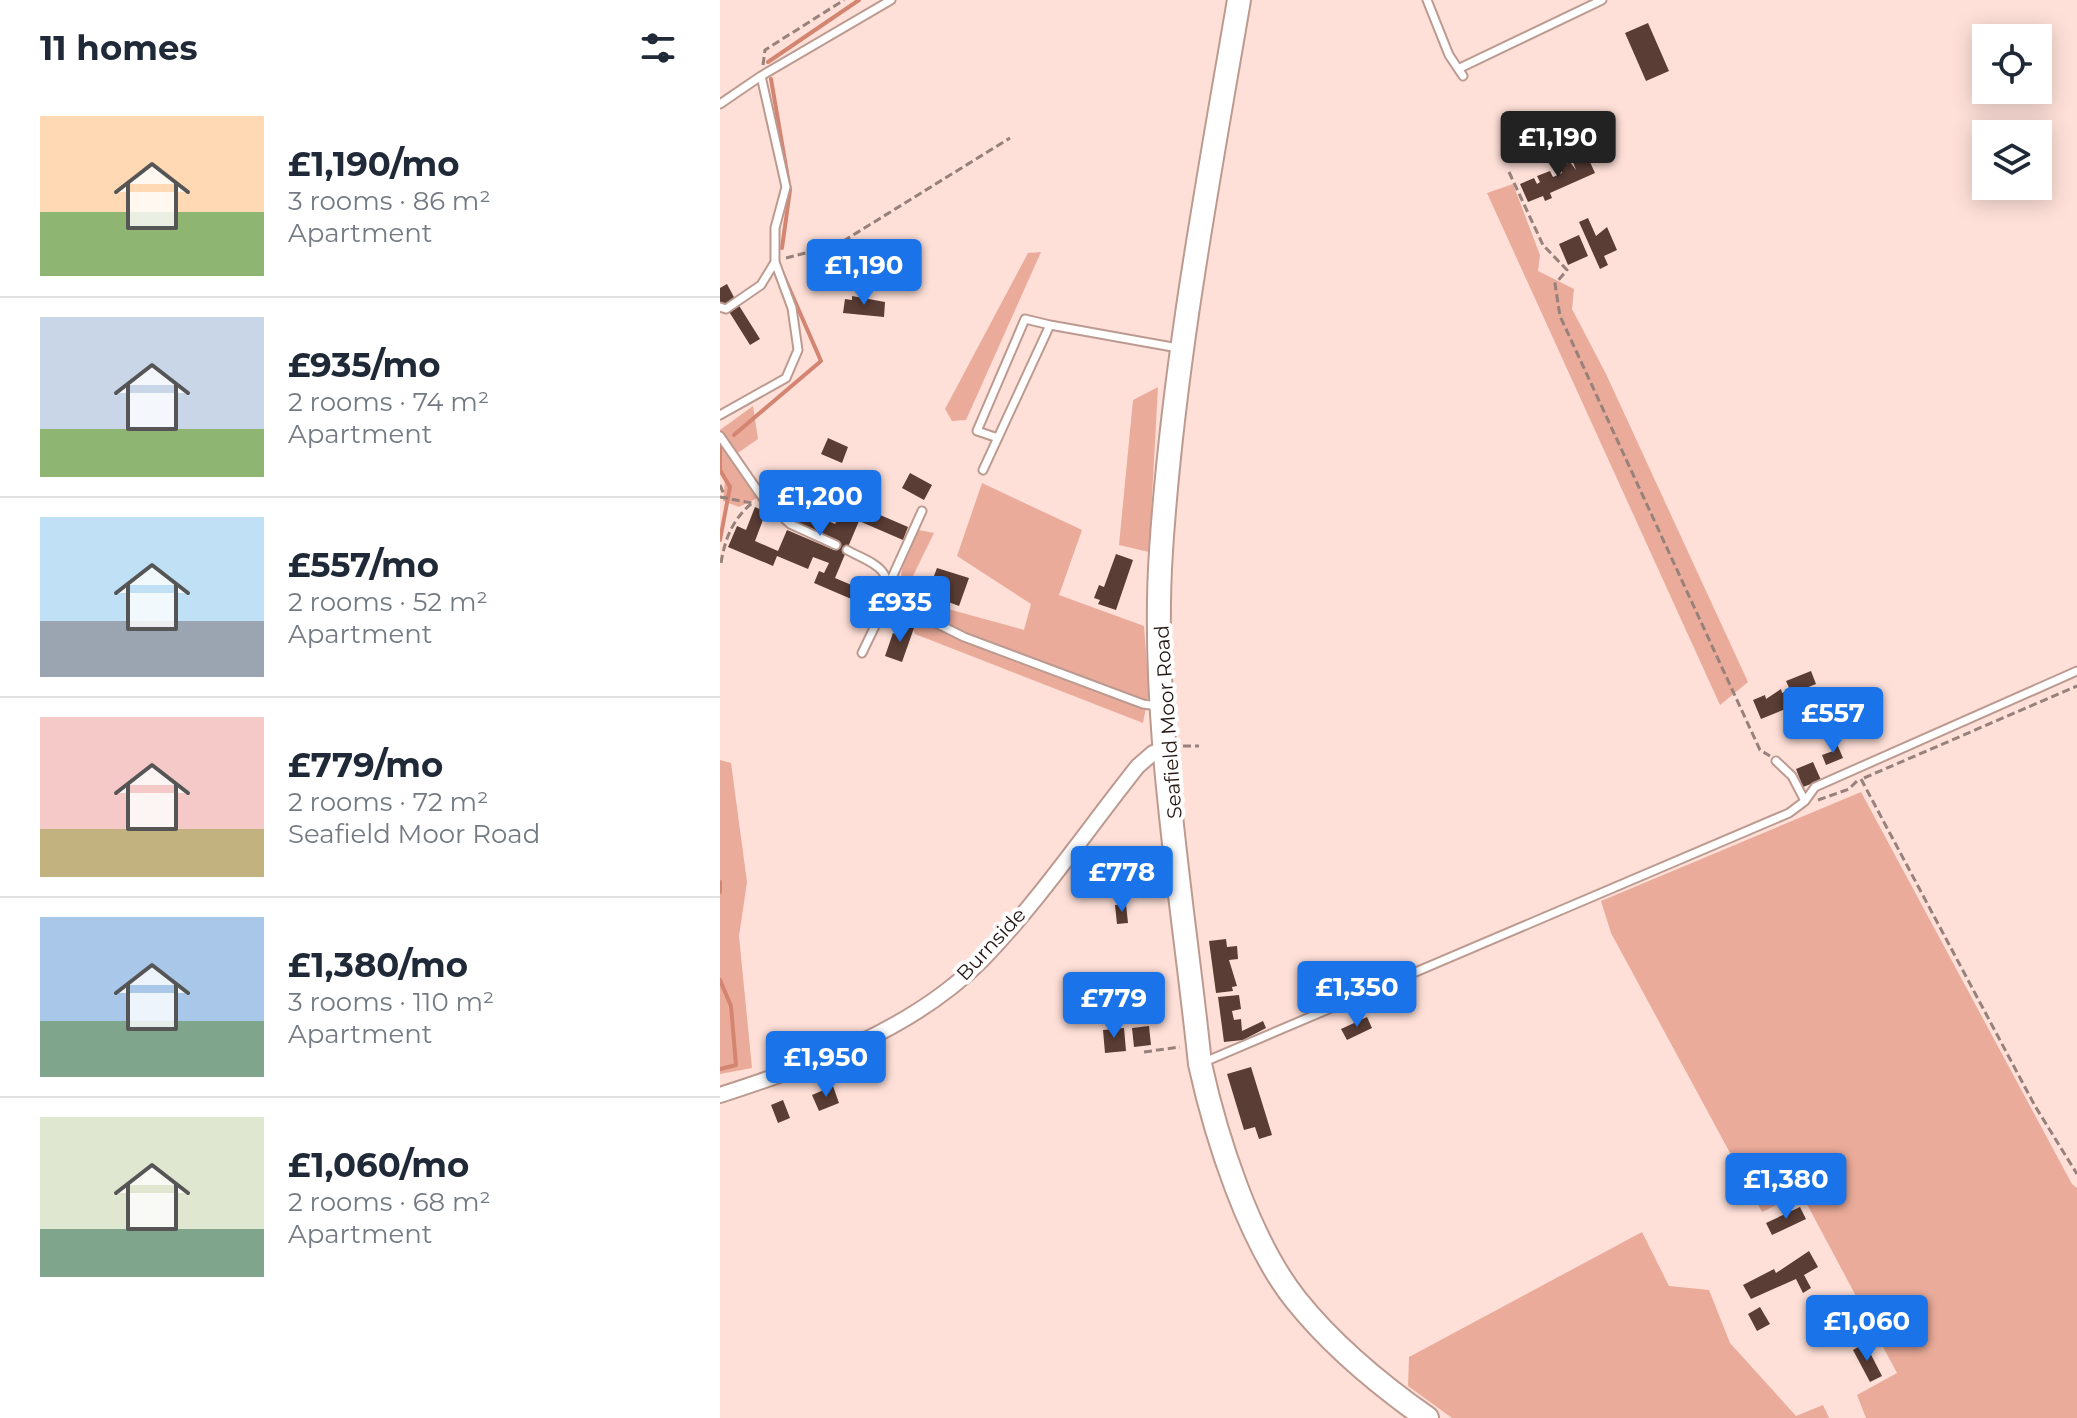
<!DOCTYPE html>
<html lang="en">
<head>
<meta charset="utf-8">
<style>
  :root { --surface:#fff; --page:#f6f6f7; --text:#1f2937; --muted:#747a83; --line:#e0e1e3; --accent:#1a73e8 }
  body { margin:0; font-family:Montserrat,sans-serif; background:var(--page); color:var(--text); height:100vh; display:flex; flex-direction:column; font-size:30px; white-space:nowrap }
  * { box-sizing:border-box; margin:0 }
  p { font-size:26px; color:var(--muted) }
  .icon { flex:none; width:44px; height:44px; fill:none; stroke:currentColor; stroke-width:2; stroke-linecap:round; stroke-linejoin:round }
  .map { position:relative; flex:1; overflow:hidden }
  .details { display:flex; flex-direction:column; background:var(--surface); width:720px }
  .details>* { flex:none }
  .fabs { position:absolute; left:1252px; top:24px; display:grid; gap:16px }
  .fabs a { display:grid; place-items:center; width:80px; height:80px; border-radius:0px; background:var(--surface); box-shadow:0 4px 20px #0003; font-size:40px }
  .price { position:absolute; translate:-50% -68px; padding:0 18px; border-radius:8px; background:var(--accent); color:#fff; font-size:26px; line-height:52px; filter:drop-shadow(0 2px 4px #0008) }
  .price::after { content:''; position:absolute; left:50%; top:48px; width:24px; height:18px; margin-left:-12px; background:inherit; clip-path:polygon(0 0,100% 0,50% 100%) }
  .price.on { background:#222; color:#fff }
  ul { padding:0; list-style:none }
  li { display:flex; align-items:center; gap:24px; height:200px; padding:0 40px }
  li+li { border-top:2px solid var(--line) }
  li span { display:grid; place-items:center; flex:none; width:224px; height:160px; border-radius:0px; color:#555 }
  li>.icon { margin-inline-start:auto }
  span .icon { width:96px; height:96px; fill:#fffc; stroke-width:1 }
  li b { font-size:34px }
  h2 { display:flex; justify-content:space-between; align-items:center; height:96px; padding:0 40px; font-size:34px }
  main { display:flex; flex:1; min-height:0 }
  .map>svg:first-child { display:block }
</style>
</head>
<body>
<main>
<section class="details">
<h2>11 homes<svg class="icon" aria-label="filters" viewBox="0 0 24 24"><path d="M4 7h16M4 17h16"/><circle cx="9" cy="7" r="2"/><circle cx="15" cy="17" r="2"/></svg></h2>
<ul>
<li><span style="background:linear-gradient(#ffd9b3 60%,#8fb573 0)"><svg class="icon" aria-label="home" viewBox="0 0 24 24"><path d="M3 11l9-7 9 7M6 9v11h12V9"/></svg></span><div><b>£1,190/mo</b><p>3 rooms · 86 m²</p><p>Apartment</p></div></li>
<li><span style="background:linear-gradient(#c9d6e8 70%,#8fb573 0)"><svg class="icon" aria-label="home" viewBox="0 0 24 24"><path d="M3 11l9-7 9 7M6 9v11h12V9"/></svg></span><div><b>£935/mo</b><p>2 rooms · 74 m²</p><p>Apartment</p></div></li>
<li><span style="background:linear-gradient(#bfe0f5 65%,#9aa5b1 0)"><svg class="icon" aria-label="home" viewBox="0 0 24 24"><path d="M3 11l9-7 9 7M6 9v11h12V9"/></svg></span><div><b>£557/mo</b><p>2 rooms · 52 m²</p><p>Apartment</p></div></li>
<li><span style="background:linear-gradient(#f6c9c9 70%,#c2b280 0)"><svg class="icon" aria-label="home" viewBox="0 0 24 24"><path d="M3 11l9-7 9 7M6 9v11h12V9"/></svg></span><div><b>£779/mo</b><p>2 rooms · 72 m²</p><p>Seafield Moor Road</p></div></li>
<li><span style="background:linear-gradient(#a9c7e8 65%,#7fa58c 0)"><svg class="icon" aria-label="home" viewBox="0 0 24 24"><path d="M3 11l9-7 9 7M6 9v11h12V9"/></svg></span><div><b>£1,380/mo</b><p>3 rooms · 110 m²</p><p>Apartment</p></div></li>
<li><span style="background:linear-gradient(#dfe7d0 70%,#7fa58c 0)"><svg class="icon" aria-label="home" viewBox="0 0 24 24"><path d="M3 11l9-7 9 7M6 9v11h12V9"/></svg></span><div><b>£1,060/mo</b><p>2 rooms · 68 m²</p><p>Apartment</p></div></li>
</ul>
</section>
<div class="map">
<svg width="1357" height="1418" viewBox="0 0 1357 1418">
  <rect width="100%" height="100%" fill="#fee0d8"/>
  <path fill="#eaab9a" d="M 793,184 L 820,255 L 818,271 L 854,289 L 852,309 L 886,374 L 1028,682 L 1000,705 L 767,193 Z
    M 321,252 L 246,420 L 232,421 L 225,409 L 308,253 Z
    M 438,387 L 429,552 L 399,545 L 413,400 Z
    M 33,406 L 38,439 L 12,457 L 39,497 L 19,507 L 3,501 L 5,480 L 0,473 L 0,430 Z
    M 262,483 L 362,530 L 339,595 L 424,626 L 429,692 L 423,723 L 195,634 C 176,584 177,579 194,529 L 214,533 L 191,580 L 199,601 L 304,630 L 311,604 L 237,556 Z
    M 0,760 L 11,763 L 27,882 L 19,936 L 32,1068 L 0,1074 Z
    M 1141,792 L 1352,1184 L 1357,1188 L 1357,1418 L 1146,1418 L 1137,1395 L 1177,1373 L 1081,1193 L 1042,1212 L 891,933 L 881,901 Z
    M 922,1232 L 949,1286 L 989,1290 L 1010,1343 L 1076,1416 L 1103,1405 L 1109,1418 L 732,1418 L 688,1386 L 689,1357 Z"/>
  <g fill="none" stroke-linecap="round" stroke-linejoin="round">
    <path stroke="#d38571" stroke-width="4" d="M 48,62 L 139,0
      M 51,79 L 70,190 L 62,248
      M 14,435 L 101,361 L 63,274
      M 0,540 L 10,487 L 0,470 L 0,446
      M 0,882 L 0,892
      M 0,980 L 11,1006 L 16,1065 L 0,1069"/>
  </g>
  <path fill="#5a3d35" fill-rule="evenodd" d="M 928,23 L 949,71 L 926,81 L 905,33 Z
    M 865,151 L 875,173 L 830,193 L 832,198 L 825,201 L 823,196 L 808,202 L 800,184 L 814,178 L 817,184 L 820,182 L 817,176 L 830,171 L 833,177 L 842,173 L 840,167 L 850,162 L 856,170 L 851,157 Z
    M 868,218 L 876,236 L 887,227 L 897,250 L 884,256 L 888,265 L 880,269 L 859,222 Z
    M 859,235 L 868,256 L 848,265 L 839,244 Z
    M 7,284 L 16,301 L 6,306 L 0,302 L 0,288 Z
    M 132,296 L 165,302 L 164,317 L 123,313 L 125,299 L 132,300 Z
    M 18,304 L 40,339 L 30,345 L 8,310 Z
    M 108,438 L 128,447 L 122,463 L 101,454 Z
    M 190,473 L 212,485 L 204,500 L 182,488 Z
    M 84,483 L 129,502 L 133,493 L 155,502 L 151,511 L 188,527 L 183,540 L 139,521 L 115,578 L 160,597 L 155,609 L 145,605 L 140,616 L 131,612 L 136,601 L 94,583 L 99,571 L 104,573 L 109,563 L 93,557 L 88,569 L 57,556 L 53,566 L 8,547 L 17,526 L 26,530 L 35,507 L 46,512 L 35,541 L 58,551 L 67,530 L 114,550 L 118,541 L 72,521 ZM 92,501 L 128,516 L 126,521 L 118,518 L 115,524 L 88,512 Z
    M 396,554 L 413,560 L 396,610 L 378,604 L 380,600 L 374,598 L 379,585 L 384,587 Z
    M 217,568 L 249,578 L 239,606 L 207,594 Z
    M 183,624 L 194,628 L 182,662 L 165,656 L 173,633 L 179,635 Z
    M 1091,671 L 1096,684 L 1086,688 L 1090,699 L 1041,719 L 1033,700 L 1045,695 L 1046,699 L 1061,689 L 1062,693 L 1070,690 L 1066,681 Z
    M 1117,744 L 1123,758 L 1106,765 L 1102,755 L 1113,751 L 1111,746 Z
    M 1093,762 L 1101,780 L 1083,787 L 1076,769 Z
    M 406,904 L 408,923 L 397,924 L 395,905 Z
    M 506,939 L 507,947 L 517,946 L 518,959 L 509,960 L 517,986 L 512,987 L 513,991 L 496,993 L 489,941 Z
    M 519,995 L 521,1009 L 512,1011 L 514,1020 L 521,1019 L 522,1031 L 543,1021 L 546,1028 L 523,1040 L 504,1042 L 498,997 Z
    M 647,1017 L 652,1028 L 627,1040 L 621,1029 Z
    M 429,1026 L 431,1045 L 414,1047 L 412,1028 Z
    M 404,1028 L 406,1051 L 385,1053 L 383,1030 Z
    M 531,1067 L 552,1135 L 539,1139 L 535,1127 L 524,1130 L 507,1074 Z
    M 113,1086 L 119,1103 L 99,1111 L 92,1095 Z
    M 63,1100 L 70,1118 L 58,1123 L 51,1105 Z
    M 1080,1207 L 1086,1219 L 1052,1235 L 1046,1223 Z
    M 1089,1251 L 1098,1267 L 1084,1275 L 1091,1288 L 1083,1293 L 1076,1279 L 1031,1299 L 1023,1285 L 1054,1269 L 1056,1273 Z
    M 1040,1307 L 1050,1324 L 1037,1331 L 1028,1314 Z
    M 1120,1327 L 1125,1336 L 1109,1344 L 1104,1335 Z
    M 1145,1343 L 1162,1376 L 1150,1382 L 1133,1350 Z"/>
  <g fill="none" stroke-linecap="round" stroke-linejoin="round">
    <defs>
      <path id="lane" d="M 707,0 L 729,55 L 743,76
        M 740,68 L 882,0
        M 0,104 L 41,76 L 171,0
        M 0,307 L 6,309 L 41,285 L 55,262
        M 0,415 L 66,378 L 78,350 L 72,308 L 55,262 L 55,228 L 66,187 L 41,76
        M 0,436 L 45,501 L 70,524 L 116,545
        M 278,438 L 257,431 L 305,319 L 330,325
        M 263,470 L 330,325 L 458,348
        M 127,550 C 153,564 171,566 168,599 L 244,637 L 423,704 L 438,706
        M 170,582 L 202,511
        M 142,653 L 168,599
        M 1056,761 L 1072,776 L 1085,801
        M 482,1063 L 1069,813 L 1085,801 L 1095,787 L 1357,671"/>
      <path id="street" d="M 0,1095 C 93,1065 191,1031 262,960 C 319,901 367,830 418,766 L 433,753 L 447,748"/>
      <path id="primary" d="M 519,0 C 488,182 453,367 441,551 C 430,717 463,899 480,1064 C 496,1137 529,1241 576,1300 C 612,1345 660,1385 707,1418"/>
    </defs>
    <use href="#lane" stroke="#bc9a90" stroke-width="11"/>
    <use href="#street" stroke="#bc9a90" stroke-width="18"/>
    <use href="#primary" stroke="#bc9a90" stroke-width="26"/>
    <path stroke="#97817b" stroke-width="3" stroke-dasharray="8 4" stroke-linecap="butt" d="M 43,65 L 45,50 L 124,0
      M 789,172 L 823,245 L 847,270 L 835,284 L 840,316 L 1040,750 L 1050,756
      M 66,258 L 117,245 L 290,138
      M 0,485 L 5,497
      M 0,497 L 32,503
      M 1,563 C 5,538 13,519 32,503
      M 463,746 L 479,746
      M 1144,778 L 1357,686
      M 1141,779 L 1315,1106 L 1357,1174
      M 1098,800 L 1129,789 L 1137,781
      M 424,1052 L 460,1047"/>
    <use href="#lane" stroke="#fff" stroke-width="7"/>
    <use href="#street" stroke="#fff" stroke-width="14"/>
    <use href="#primary" stroke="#fff" stroke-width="22"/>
  </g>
  <g text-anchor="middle" stroke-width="8" stroke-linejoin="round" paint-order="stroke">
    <g font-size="20" fill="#251814" stroke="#fff">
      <text transform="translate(448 722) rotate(-94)" y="7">Seafield Moor Road</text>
      <text transform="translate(271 944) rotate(-47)" y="7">Burnside</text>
    </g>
  </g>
</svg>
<div class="fabs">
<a><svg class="icon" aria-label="locate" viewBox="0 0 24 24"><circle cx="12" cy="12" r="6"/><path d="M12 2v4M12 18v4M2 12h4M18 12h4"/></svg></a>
<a><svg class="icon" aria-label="layers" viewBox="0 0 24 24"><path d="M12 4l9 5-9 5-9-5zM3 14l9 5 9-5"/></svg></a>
</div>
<b class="price on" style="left:838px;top:179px">£1,190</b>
<b class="price" style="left:144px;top:307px">£1,190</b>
<b class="price" style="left:100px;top:538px">£1,200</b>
<b class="price" style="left:180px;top:644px">£935</b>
<b class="price" style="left:1113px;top:755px">£557</b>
<b class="price" style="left:402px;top:914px">£778</b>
<b class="price" style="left:637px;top:1029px">£1,350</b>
<b class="price" style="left:394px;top:1040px">£779</b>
<b class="price" style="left:106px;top:1099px">£1,950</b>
<b class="price" style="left:1066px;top:1221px">£1,380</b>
<b class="price" style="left:1147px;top:1363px">£1,060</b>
</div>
</main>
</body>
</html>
